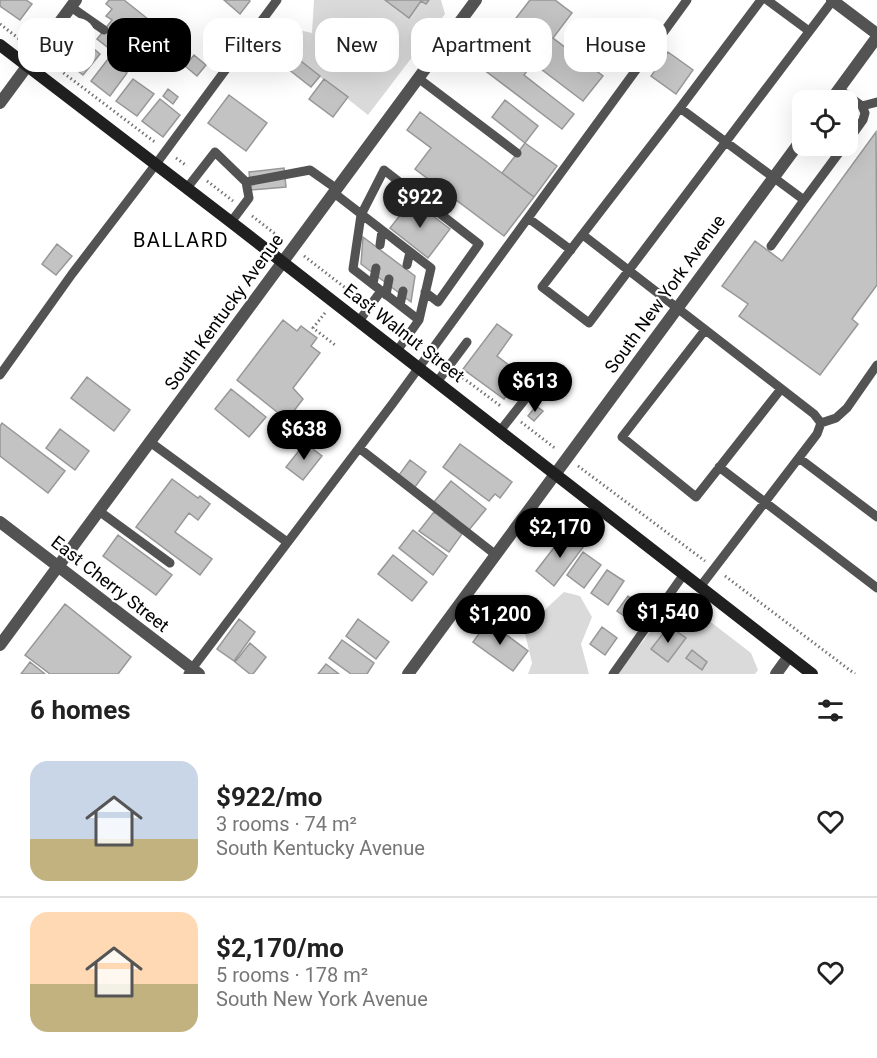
<!DOCTYPE html>
<html lang="en">
<head>
<meta charset="utf-8">
<style>
  :root { --surface:#fff; --page:#f2f2f2; --text:#222; --muted:#767676; --line:#e0e0e0; --accent:#000 }
  body { margin:0; font-family:Roboto,sans-serif; background:var(--page); color:var(--text); height:100vh; display:flex; flex-direction:column; font-size:22px; white-space:nowrap }
  * { box-sizing:border-box; margin:0 }
  p { font-size:20px; color:var(--muted) }
  .icon { flex:none; width:33px; height:33px; fill:none; stroke:currentColor; stroke-width:2; stroke-linecap:round; stroke-linejoin:round }
  .map { position:relative; height:674px; overflow:hidden }
  .drawer { display:flex; flex-direction:column; background:var(--surface); flex:1 }
  .drawer>* { flex:none }
  .guide { position:absolute; left:18px; top:18px; width:842px; height:54px; display:flex; gap:12px }
  .fabs { position:absolute; left:792px; top:90px; display:grid; gap:12px }
  .fabs a { display:grid; place-items:center; width:66px; height:66px; border-radius:12px; background:var(--surface); box-shadow:0 6px 24px #0002; font-size:30px }
  .price { position:absolute; translate:-50% -51px; padding:0 14px; border-radius:21px; background:var(--accent); color:#fff; font-size:20px; line-height:39px; filter:drop-shadow(0 2px 3px #0008) }
  .price::after { content:''; position:absolute; left:50%; top:36px; width:18px; height:14px; margin-left:-9px; background:inherit; clip-path:polygon(0 0,100% 0,50% 100%) }
  .price.selected { background:#222; color:#fff }
  ul { padding:0; list-style:none }
  li { display:flex; align-items:center; gap:18px; height:150px; padding:0 30px }
  li+li { border-top:2px solid var(--line) }
  li span { display:grid; place-items:center; flex:none; width:168px; height:120px; border-radius:18px; color:#555 }
  li>.icon { margin-inline-start:auto }
  span .icon { width:72px; height:72px; fill:#fffc; stroke-width:1 }
  li b { font-size:26px }
  h2 { display:flex; justify-content:space-between; align-items:center; height:72px; padding:0 30px; font-size:26px }
  .pill { padding:0 21px; border-radius:18px; background:var(--surface); box-shadow:0 6px 24px #0002; font-size:21px; line-height:54px }
  .pill.selected { background:var(--accent); color:#fff }
  .map>svg:first-child { display:block }
</style>
</head>
<body>
<div class="map">
<svg width="877" height="674" viewBox="0 0 877 674">
  <rect width="100%" height="100%" fill="#fff"/>
  <path fill="#dadada" d="M 314,0 L 385,0 L 409,18 L 421,1 L 426,4 L 429,0 L 441,0 L 445,14 L 368,115 L 267,35 L 273,24 L 312,33 Z
    M 564,592 L 580,596 L 592,617 L 581,644 L 589,674 L 528,674 L 532,663 L 524,629 Z
    M 690,606 L 751,653 L 758,670 L 755,674 L 616,674 L 666,613 Z"/>
  <path fill="#c3c3c3" stroke="#979797" stroke-width="1.5" d="M 0,0 L 26,0 L 32,4 L 20,20 L 0,6 Z
    M 109,0 L 124,0 L 153,23 L 124,60 L 97,39 L 112,20 L 106,16 L 112,9 L 106,4 Z
    M 224,0 L 249,0 L 250,1 L 240,14 Z
    M 385,0 L 429,0 L 426,4 L 421,1 L 409,18 Z
    M 530,0 L 555,0 L 572,13 L 553,38 L 603,76 L 583,101 L 533,63 L 524,75 L 574,114 L 562,129 L 479,66 Z
    M 82,39 L 100,54 L 83,75 L 64,60 Z
    M 668,52 L 693,70 L 676,94 L 651,76 Z
    M 194,55 L 206,65 L 197,76 L 185,66 Z
    M 297,58 L 320,76 L 311,87 L 288,69 Z
    M 108,59 L 127,73 L 110,96 L 91,81 Z
    M 133,79 L 154,94 L 137,116 L 116,101 Z
    M 324,79 L 348,97 L 333,117 L 309,99 Z
    M 168,89 L 178,97 L 173,104 L 163,96 Z
    M 229,95 L 267,123 L 246,151 L 208,123 Z
    M 160,99 L 180,115 L 163,137 L 142,121 Z
    M 505,100 L 538,126 L 525,143 L 492,117 Z
    M 420,112 L 534,197 L 504,236 L 415,169 L 431,148 L 407,130 Z
    M 876,132 L 877,285 L 852,319 L 858,324 L 820,375 L 739,316 L 748,304 L 722,286 L 755,241 L 782,261 Z
    M 525,143 L 557,166 L 534,197 L 502,173 Z
    M 284,168 L 286,187 L 251,190 L 249,172 Z
    M 412,200 L 450,229 L 428,258 L 390,228 Z
    M 363,237 L 415,276 L 411,302 L 361,264 Z
    M 57,244 L 72,256 L 56,275 L 42,264 Z
    M 283,320 L 297,331 L 301,326 L 317,338 L 311,346 L 320,353 L 293,388 L 303,399 L 287,420 L 237,380 Z
    M 497,324 L 512,335 L 497,356 L 522,375 L 504,399 L 463,369 Z
    M 87,377 L 130,410 L 114,431 L 71,398 Z
    M 231,389 L 266,417 L 249,437 L 215,409 Z
    M 536,406 L 543,411 L 534,421 L 528,416 Z
    M 2,423 L 65,471 L 48,493 L 0,456 L 0,426 Z
    M 60,429 L 89,451 L 75,470 L 46,448 Z
    M 305,443 L 322,456 L 303,480 L 286,467 Z
    M 460,444 L 512,482 L 500,498 L 495,494 L 489,501 L 443,467 Z
    M 410,460 L 426,472 L 415,487 L 399,475 Z
    M 172,479 L 198,498 L 200,496 L 210,504 L 198,520 L 189,513 L 175,532 L 212,559 L 200,575 L 136,527 Z
    M 451,481 L 486,509 L 469,530 L 434,502 Z
    M 434,512 L 462,534 L 449,552 L 419,531 Z
    M 413,530 L 447,556 L 433,575 L 399,548 Z
    M 566,532 L 584,546 L 554,586 L 536,571 Z
    M 118,535 L 172,575 L 156,595 L 103,556 Z
    M 583,552 L 601,565 L 584,588 L 567,575 Z
    M 393,555 L 427,582 L 412,601 L 378,574 Z
    M 607,570 L 624,581 L 608,605 L 591,593 Z
    M 628,596 L 635,602 L 639,596 L 651,605 L 636,624 L 617,611 Z
    M 65,604 L 131,657 L 118,674 L 50,674 L 25,655 Z
    M 239,619 L 255,632 L 234,661 L 217,649 Z
    M 358,619 L 389,642 L 376,659 L 346,636 Z
    M 488,621 L 528,651 L 513,671 L 473,642 Z
    M 669,626 L 686,638 L 668,662 L 651,649 Z
    M 602,627 L 617,638 L 605,655 L 590,644 Z
    M 342,640 L 374,663 L 367,674 L 351,674 L 329,658 Z
    M 250,643 L 266,657 L 253,674 L 250,674 L 235,662 Z
    M 692,650 L 707,662 L 702,670 L 686,658 Z
    M 30,662 L 45,674 L 21,674 Z
    M 326,664 L 339,674 L 318,674 Z"/>
  <g fill="none" stroke-linecap="round" stroke-linejoin="round">
    <path stroke="#757575" stroke-width="3" stroke-dasharray="1.5 3" stroke-linecap="butt" d="M 0,24 L 27,45
      M 49,62 L 156,143
      M 176,158 L 187,166
      M 207,181 L 233,201
      M 252,216 L 283,240
      M 304,256 L 361,300
      M 325,313 L 313,328 L 335,345
      M 378,313 L 399,329
      M 459,375 L 502,407
      M 521,422 L 556,449
      M 578,466 L 705,561
      M 725,576 L 855,674"/>
    <path stroke="#535353" stroke-width="9" d="M 761,0 L 680,108 L 542,287 L 589,323 L 833,0
      M 767,0 L 809,31
      M 71,7 L 104,30
      M 418,78 L 517,153
      M 839,89 L 862,106 L 865,113 L 863,120 L 848,141
      M 862,106 L 877,102
      M 680,108 L 804,200 L 844,146
      M 187,188 L 215,152 L 246,182 L 310,170 L 337,189
      M 334,193 L 431,268 L 419,320 L 397,351
      M 528,218 L 571,250
      M 231,222 L 249,198 L 246,182
      M 583,235 L 814,414 L 821,423 L 817,434 L 700,587
      M 380,245 L 382,231
      M 771,246 L 804,200
      M 407,265 L 410,252
      M 373,284 L 376,268
      M 386,295 L 389,279
      M 400,305 L 403,291
      M 419,320 L 353,269 L 361,215 L 384,170 L 479,244 L 438,302 L 425,292
      M 359,321 L 381,291
      M 705,330 L 622,437 L 696,497 L 781,389
      M 0,375 L 72,274 L 156,164 L 277,0
      M 437,382 L 467,342
      M 821,423 L 836,418 L 847,408 L 877,365
      M 500,431 L 526,398
      M 150,442 L 287,542
      M 359,448 L 496,555
      M 799,458 L 877,517
      M 719,467 L 877,588
      M 99,511 L 170,563
      M 188,674 L 393,403 L 687,0
      M 613,674 L 684,574"/>
    <path stroke="#535353" stroke-width="12" d="M 832,0 L 877,34
      M 831,100 L 877,37
      M 0,103 L 76,0
      M 0,522 L 199,674
      M 408,674 L 802,139
      M 776,674 L 789,656"/>
    <path stroke="#535353" stroke-width="12" d="M 0,645 L 476,0"/>
    <path stroke="#202020" stroke-width="12" d="M 0,45 L 231,222 L 812,674"/>
  </g>
  <g text-anchor="middle" stroke-width="4.5" stroke-linejoin="round" paint-order="stroke">
    <g font-size="18" fill="#000" stroke="#fff">
      <text transform="translate(665 294) rotate(-54)" y="6">South New York Avenue</text>
      <text transform="translate(224 312) rotate(-54)" y="6">South Kentucky Avenue</text>
      <text transform="translate(404 333) rotate(38)" y="6">East Walnut Street</text>
      <text transform="translate(110 584) rotate(38)" y="6">East Cherry Street</text>
    </g>
    <g font-size="20" letter-spacing="1.5" fill="#000" stroke="#fff">
      <text x="181" y="247">BALLARD</text>
    </g>
  </g>
</svg>
<div class="fabs">
<a><svg class="icon" aria-label="locate" viewBox="0 0 24 24"><circle cx="12" cy="12" r="6"/><path d="M12 2v4M12 18v4M2 12h4M18 12h4"/></svg></a>
</div>
<b class="price selected" style="left:420px;top:229px">$922</b>
<b class="price" style="left:535px;top:413px">$613</b>
<b class="price" style="left:304px;top:461px">$638</b>
<b class="price" style="left:560px;top:559px">$2,170</b>
<b class="price" style="left:668px;top:644px">$1,540</b>
<b class="price" style="left:500px;top:646px">$1,200</b>
<div class="guide">
<a class="pill">Buy</a>
<a class="pill selected">Rent</a>
<a class="pill">Filters</a>
<a class="pill">New</a>
<a class="pill">Apartment</a>
<a class="pill">House</a>
</div>
</div>
<section class="drawer">
<h2>6 homes<svg class="icon" aria-label="filters" viewBox="0 0 24 24"><path d="M4 7h16M4 17h16"/><circle cx="9" cy="7" r="2"/><circle cx="15" cy="17" r="2"/></svg></h2>
<ul>
<li><span style="background:linear-gradient(#c9d6e8 65%,#c2b280 0)"><svg class="icon" aria-label="home" viewBox="0 0 24 24"><path d="M3 11l9-7 9 7M6 9v11h12V9"/></svg></span><div><b>$922/mo</b><p>3 rooms · 74 m²</p><p>South Kentucky Avenue</p></div><svg class="icon" aria-label="heart" viewBox="0 0 24 24"><path d="M12 20l-8-8c-3-5 5-10 8-4 3-6 11-1 8 4z"/></svg></li>
<li><span style="background:linear-gradient(#ffd9b3 60%,#c2b280 0)"><svg class="icon" aria-label="home" viewBox="0 0 24 24"><path d="M3 11l9-7 9 7M6 9v11h12V9"/></svg></span><div><b>$2,170/mo</b><p>5 rooms · 178 m²</p><p>South New York Avenue</p></div><svg class="icon" aria-label="heart" viewBox="0 0 24 24"><path d="M12 20l-8-8c-3-5 5-10 8-4 3-6 11-1 8 4z"/></svg></li>
</ul>
</section>
</body>
</html>
